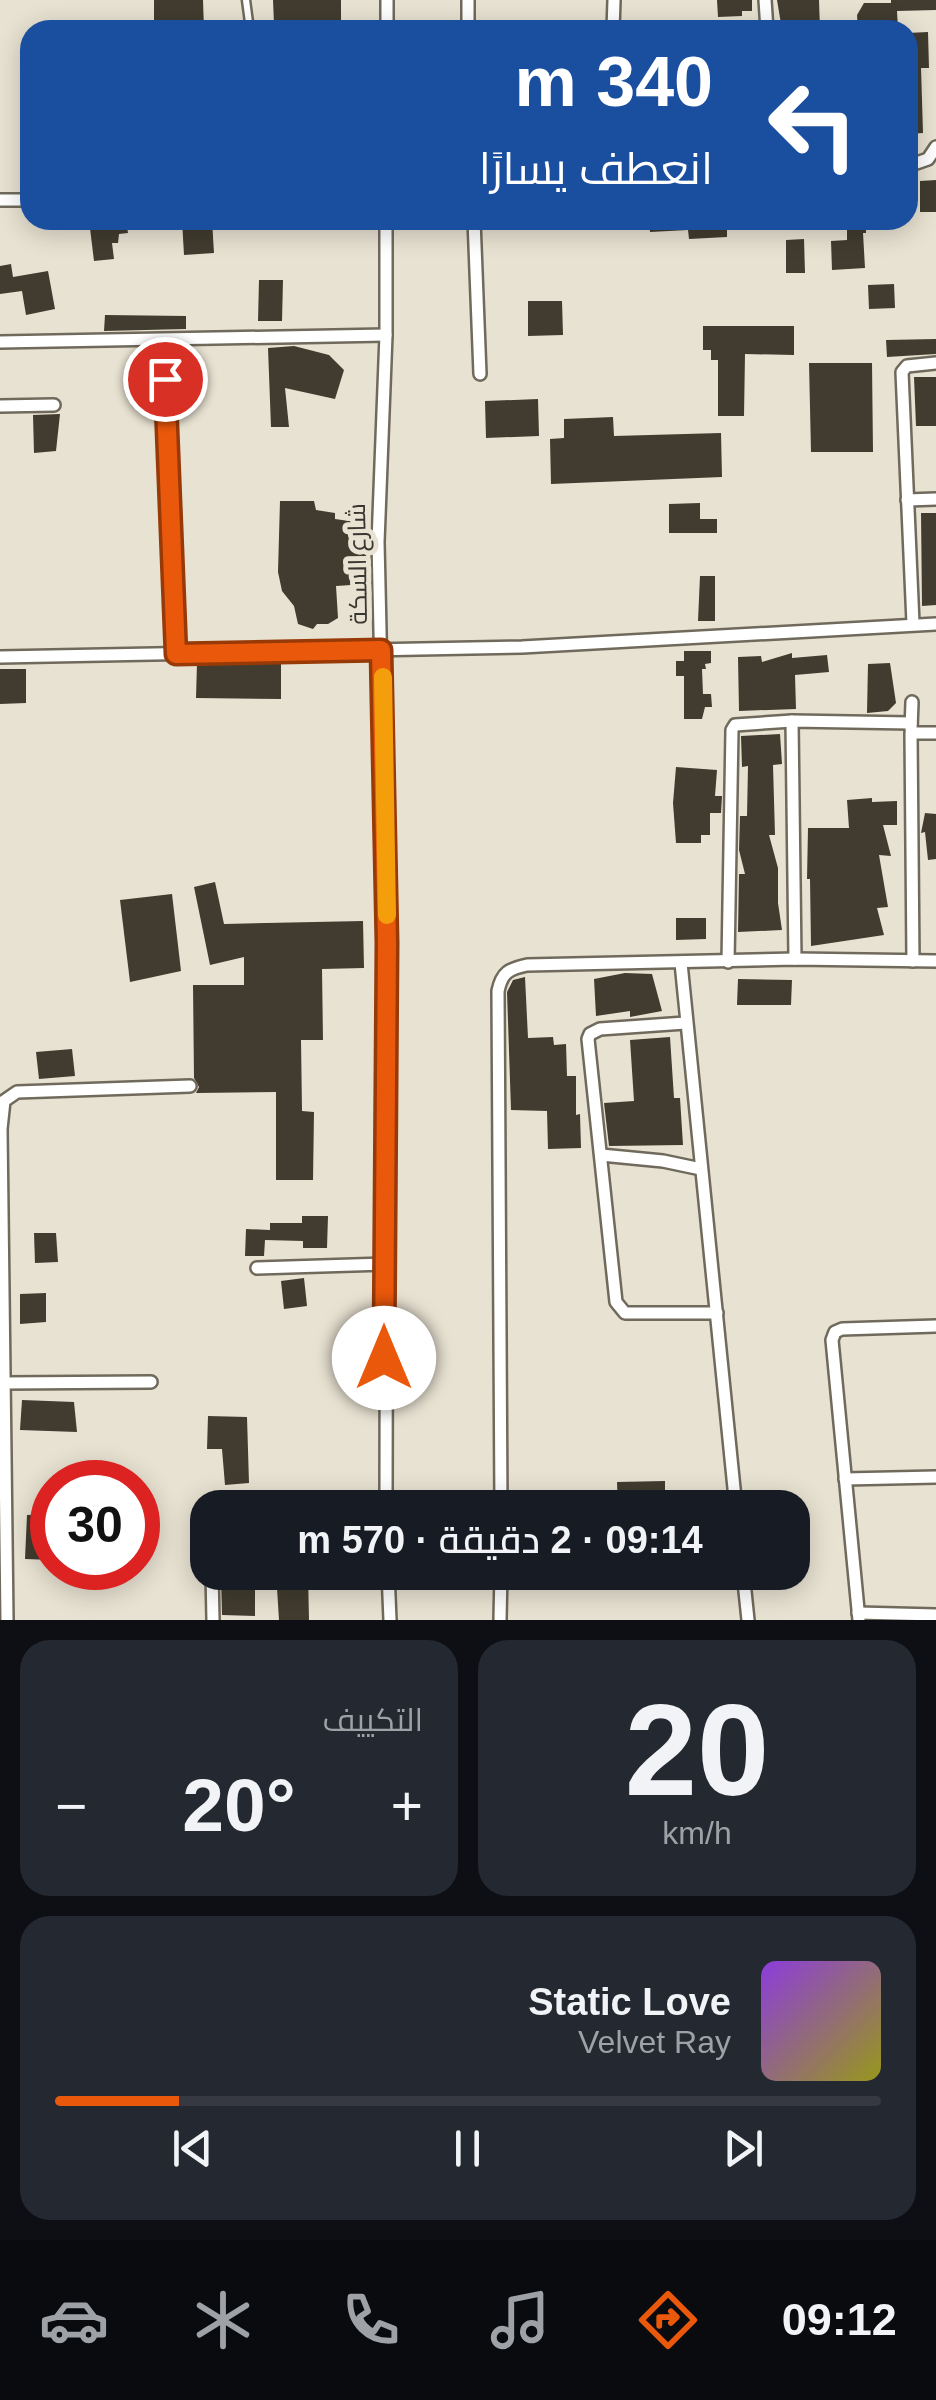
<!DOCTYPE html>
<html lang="ar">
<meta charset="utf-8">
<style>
:root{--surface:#171b24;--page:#242831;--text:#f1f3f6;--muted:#9ea1a6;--line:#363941;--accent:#ea580c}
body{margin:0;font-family:Arial,Cairo,sans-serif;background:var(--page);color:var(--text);direction:rtl;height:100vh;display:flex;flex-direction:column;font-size:38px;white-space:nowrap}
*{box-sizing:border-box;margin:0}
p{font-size:32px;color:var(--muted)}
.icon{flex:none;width:55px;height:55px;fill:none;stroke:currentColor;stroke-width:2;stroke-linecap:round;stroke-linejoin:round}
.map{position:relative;height:1620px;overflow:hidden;direction:ltr}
.side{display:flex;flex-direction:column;gap:20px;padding:20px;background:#0d0f14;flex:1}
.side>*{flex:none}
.guide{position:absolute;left:20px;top:20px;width:898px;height:210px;border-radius:30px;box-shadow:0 5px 25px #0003;direction:rtl;background:#1a4fa0;color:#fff;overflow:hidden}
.speed{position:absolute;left:30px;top:1460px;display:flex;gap:20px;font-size:50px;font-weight:700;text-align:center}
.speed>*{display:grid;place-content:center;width:130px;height:130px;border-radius:50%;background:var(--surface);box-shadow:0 5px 25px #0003;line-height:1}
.speed .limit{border:15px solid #d22;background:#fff;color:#111}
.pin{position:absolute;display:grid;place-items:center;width:85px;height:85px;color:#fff;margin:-42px;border:5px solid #fff;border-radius:50%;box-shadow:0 2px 10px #0007}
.me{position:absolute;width:110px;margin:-55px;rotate:0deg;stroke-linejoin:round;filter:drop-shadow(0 0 8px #0008)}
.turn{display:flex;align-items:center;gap:35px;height:210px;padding:0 40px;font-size:45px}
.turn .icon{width:130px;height:130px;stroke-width:2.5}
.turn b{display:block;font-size:70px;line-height:85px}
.big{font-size:75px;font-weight:600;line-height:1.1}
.side .card{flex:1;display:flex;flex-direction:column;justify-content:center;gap:15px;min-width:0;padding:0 35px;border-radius:30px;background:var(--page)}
.side .dial{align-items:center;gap:0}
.dial b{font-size:130px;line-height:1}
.song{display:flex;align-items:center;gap:30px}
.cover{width:120px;height:120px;border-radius:15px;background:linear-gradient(135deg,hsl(270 70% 55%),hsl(60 70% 35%))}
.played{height:10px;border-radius:5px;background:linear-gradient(90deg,var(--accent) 15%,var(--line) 15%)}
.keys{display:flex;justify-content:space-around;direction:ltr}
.heat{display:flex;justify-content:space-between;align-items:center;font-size:55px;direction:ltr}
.side .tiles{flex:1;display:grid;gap:20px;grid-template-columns:1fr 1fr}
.card:last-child{grid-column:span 2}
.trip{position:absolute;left:190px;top:1490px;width:620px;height:100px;border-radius:30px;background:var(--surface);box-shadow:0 5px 25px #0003;font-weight:600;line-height:100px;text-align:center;direction:rtl}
.tabs{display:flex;height:160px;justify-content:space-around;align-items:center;background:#090b0e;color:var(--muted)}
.tabs .icon{width:70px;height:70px}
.tabs .selected{color:var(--accent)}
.tabs b{font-size:45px;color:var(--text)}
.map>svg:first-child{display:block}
.building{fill:#413c2f}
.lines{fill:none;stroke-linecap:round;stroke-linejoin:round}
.lane-casing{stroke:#706a5c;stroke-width:11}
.street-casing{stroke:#706a5c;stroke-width:16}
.lane{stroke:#fff;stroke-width:6}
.street{stroke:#fff;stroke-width:11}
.route-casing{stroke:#983908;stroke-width:25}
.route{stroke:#ea580c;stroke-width:18}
.slow{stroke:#f59e0b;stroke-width:18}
.labels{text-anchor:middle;stroke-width:10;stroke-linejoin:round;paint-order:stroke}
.street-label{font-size:25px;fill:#383630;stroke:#e8e2d2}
</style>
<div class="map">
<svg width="936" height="1620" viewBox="0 0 936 1620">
<rect width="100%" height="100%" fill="#e8e2d2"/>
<g class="building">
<polygon points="154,0 203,0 204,30 154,30"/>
<polygon points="273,0 341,0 341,21 274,24"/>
<polygon points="717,0 752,0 752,11 742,11 742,16 718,17"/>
<polygon points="777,0 819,0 820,30 782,30"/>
<polygon points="891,0 936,0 936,10 897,11 898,30 858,30 857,15 864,3 891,3"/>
<polygon points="928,32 929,68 921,68 923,133 908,134 908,33"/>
<polygon points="936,180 936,212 920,212 920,181"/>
<polygon points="89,220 126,220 128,233 119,234 118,243 112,243 114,259 94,261"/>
<polygon points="182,220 212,220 214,253 184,255"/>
<polygon points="649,220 727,220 727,237 689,239 688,230 650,232"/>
<polygon points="847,220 866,220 866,233 863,233 865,268 832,270 831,241 847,240"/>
<polygon points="804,239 805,273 786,273 786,240"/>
<polygon points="11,264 13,277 48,271 55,309 26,315 22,291 0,294 0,266"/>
<polygon points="259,280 283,280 282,321 258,321"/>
<polygon points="894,284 895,308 869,309 868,285"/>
<polygon points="528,301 562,301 563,335 528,336"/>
<polygon points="105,315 186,316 186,329 104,331"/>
<polygon points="703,326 794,326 794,355 745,354 744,416 718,416 718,360 711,360 711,350 703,350"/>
<polygon points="936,339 936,354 887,357 886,340"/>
<polygon points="294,346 329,355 344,370 335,399 285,388 289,427 271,427 268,348"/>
<polygon points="809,363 872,363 873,452 811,452"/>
<polygon points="914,377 936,377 936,426 916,426"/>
<polygon points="538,399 539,436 486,438 485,401"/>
<polygon points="60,414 56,451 34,453 33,415"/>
<polygon points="613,417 614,436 721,433 722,477 551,484 550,439 564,438 564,419"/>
<polygon points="280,501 314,501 316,510 335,513 335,519 363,523 368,576 355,576 351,585 336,586 338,618 328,624 317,624 313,629 298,624 294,606 282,591 278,572"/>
<polygon points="700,503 700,519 717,519 717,533 669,533 669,504"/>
<polygon points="921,513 936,513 936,605 922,606"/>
<polygon points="700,576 715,576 715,621 698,621"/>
<polygon points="684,651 711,651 711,663 705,664 706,669 702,669 703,694 711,694 712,707 705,707 702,719 684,719 684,676 676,676 676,661 684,661"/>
<polygon points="792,653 792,658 827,655 829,672 795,675 796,709 739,711 738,657 761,656 762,662"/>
<polygon points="197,663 281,664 281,699 196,698"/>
<polygon points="890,663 896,703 888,711 867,713 868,664"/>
<polygon points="0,669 26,669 26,703 0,704"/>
<polygon points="780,734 782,764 773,765 775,835 769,835 778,868 778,903 782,930 738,932 739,874 745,874 739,850 740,816 747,816 748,766 742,767 741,736"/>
<polygon points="676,767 717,770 715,796 722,796 721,813 710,813 710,835 701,835 701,843 676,843 673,803"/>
<polygon points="872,798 872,802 897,801 897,825 883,825 891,856 879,855 888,907 877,908 884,935 811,946 810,879 807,879 808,828 849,828 847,800"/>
<polygon points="925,813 936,814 936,859 928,860 925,832 921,833"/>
<polygon points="215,882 224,924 363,921 364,968 322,969 323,1040 301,1040 302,1111 314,1112 313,1180 276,1180 276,1092 196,1093 199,1087 194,1078 193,985 244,985 244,957 210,965 194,887"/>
<polygon points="172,894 181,971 130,982 120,900"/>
<polygon points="676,918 706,918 706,939 676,940"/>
<polygon points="625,973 652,974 662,1011 630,1017 630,1011 596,1016 594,979"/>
<polygon points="525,977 528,1038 553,1037 554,1045 566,1044 567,1076 576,1076 576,1115 580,1114 581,1148 548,1149 547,1111 511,1110 507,992 513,980"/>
<polygon points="738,979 792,980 791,1005 737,1005"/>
<polygon points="670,1037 674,1098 680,1098 683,1145 609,1146 604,1103 634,1101 630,1040"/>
<polygon points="72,1049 75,1076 39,1079 36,1052"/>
<polygon points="302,1216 328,1216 327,1248 303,1248 303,1241 265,1240 264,1256 245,1256 246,1229 270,1230 270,1223 302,1223"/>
<polygon points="34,1233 56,1233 58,1262 35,1263"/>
<polygon points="304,1278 307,1306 284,1309 281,1281"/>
<polygon points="46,1293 46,1322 20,1324 20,1294"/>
<polygon points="22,1400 74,1402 77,1432 20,1430"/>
<polygon points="208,1416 247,1417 249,1483 225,1485 222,1449 207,1449"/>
<polygon points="665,1481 665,1508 618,1508 617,1482"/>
<polygon points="52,1514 52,1560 25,1559 27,1515"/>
<polygon points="276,1572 308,1574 309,1620 279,1620"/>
<polygon points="255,1576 255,1616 222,1615 221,1577"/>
</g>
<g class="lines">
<g class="lane-casing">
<polyline id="lane" points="246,0 250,30"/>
</g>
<g class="street-casing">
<g id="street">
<polyline points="468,0 468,30"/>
<polyline points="765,0 767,30"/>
<polyline points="387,30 387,0"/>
<polyline points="613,30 614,0"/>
<polyline points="908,166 928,159 936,147"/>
<polyline points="0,200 30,200"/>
<polyline points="386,220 386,335 378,542 387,943 386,1508"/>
<polyline points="474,220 480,374"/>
<polyline points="163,340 176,653"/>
<polyline points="0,342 386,335"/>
<polyline points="0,406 54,405"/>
<polyline points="907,500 936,499"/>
<polyline points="913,623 902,372 907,366 936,363"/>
<polyline points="0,657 522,647 936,624"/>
<polyline points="792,721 795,959"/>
<polyline points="911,729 912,702"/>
<polyline points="913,961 911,733 936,733"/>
<polyline points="728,962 732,730 735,725 792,721 911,723"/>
<polyline points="681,963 736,1508"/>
<polyline points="685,1023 600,1029 590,1034 588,1039 616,1302 625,1313 717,1313"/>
<polyline points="601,1155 663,1161 701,1169"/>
<polyline points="257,1268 385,1264"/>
<polyline points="3,1383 151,1382"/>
<polyline points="845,1479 936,1477"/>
<polyline points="213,1508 213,1503"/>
<path d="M501,1508l-3,-517c4,-19 11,-22 29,-26l268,-6 141,2"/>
<polyline points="212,1572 213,1620"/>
<polyline points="388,1572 390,1620"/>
<polyline points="743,1572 748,1620"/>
<polyline points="858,1613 936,1615"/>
<polyline points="7,1620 1,1129 4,1101 17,1092 190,1086"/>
<polyline points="500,1620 501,1572"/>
<polyline points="859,1620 832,1340 835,1332 842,1329 936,1326"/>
</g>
</g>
<use href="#lane" class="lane"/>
<use href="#street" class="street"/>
</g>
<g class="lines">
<g class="route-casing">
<polyline id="route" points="165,379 176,654 381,650 387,943 384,1358"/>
</g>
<use href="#route" class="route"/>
<polyline class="slow" points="383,677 387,915"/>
</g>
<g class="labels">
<g class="street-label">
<text transform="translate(357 564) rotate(-91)" y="9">شارع السكة</text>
</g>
</g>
</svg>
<div class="speed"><div class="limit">30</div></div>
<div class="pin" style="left:165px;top:379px;background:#d93025"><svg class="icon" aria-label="arrive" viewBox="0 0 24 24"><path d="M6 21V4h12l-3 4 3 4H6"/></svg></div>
<svg class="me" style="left:384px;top:1358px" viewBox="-20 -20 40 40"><circle r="19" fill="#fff"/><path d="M0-13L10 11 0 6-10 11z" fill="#ea580c"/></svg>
<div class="trip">09:14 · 2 دقيقة · 570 m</div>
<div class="guide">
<div class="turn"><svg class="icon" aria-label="left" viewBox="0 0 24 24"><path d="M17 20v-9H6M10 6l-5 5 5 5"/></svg><div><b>340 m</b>انعطف يسارًا</div></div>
</div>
</div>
<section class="side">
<div class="tiles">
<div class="card dial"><b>20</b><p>km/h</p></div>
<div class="card"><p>التكييف</p>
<div class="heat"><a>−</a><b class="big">20°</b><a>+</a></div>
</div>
<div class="card">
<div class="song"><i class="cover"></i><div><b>Static Love</b><p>Velvet Ray</p></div></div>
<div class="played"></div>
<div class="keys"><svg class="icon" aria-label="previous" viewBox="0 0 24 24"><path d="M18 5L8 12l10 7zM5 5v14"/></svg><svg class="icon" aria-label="pause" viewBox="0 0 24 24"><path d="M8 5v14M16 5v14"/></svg><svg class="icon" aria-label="next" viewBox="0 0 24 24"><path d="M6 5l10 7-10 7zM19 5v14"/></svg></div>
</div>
</div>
</section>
<nav class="tabs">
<b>09:12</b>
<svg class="icon selected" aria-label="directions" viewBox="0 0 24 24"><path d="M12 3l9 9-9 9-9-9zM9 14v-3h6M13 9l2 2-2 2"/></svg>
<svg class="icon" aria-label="music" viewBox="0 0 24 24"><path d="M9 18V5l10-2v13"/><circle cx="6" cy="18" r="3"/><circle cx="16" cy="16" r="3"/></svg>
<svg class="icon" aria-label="phone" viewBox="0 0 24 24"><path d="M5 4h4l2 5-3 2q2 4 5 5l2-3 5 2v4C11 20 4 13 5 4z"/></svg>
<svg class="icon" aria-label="climate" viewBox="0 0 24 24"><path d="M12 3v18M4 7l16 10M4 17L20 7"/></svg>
<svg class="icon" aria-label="car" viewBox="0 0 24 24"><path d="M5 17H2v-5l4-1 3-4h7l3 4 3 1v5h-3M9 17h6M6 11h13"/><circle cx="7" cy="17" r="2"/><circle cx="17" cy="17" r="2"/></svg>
</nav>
